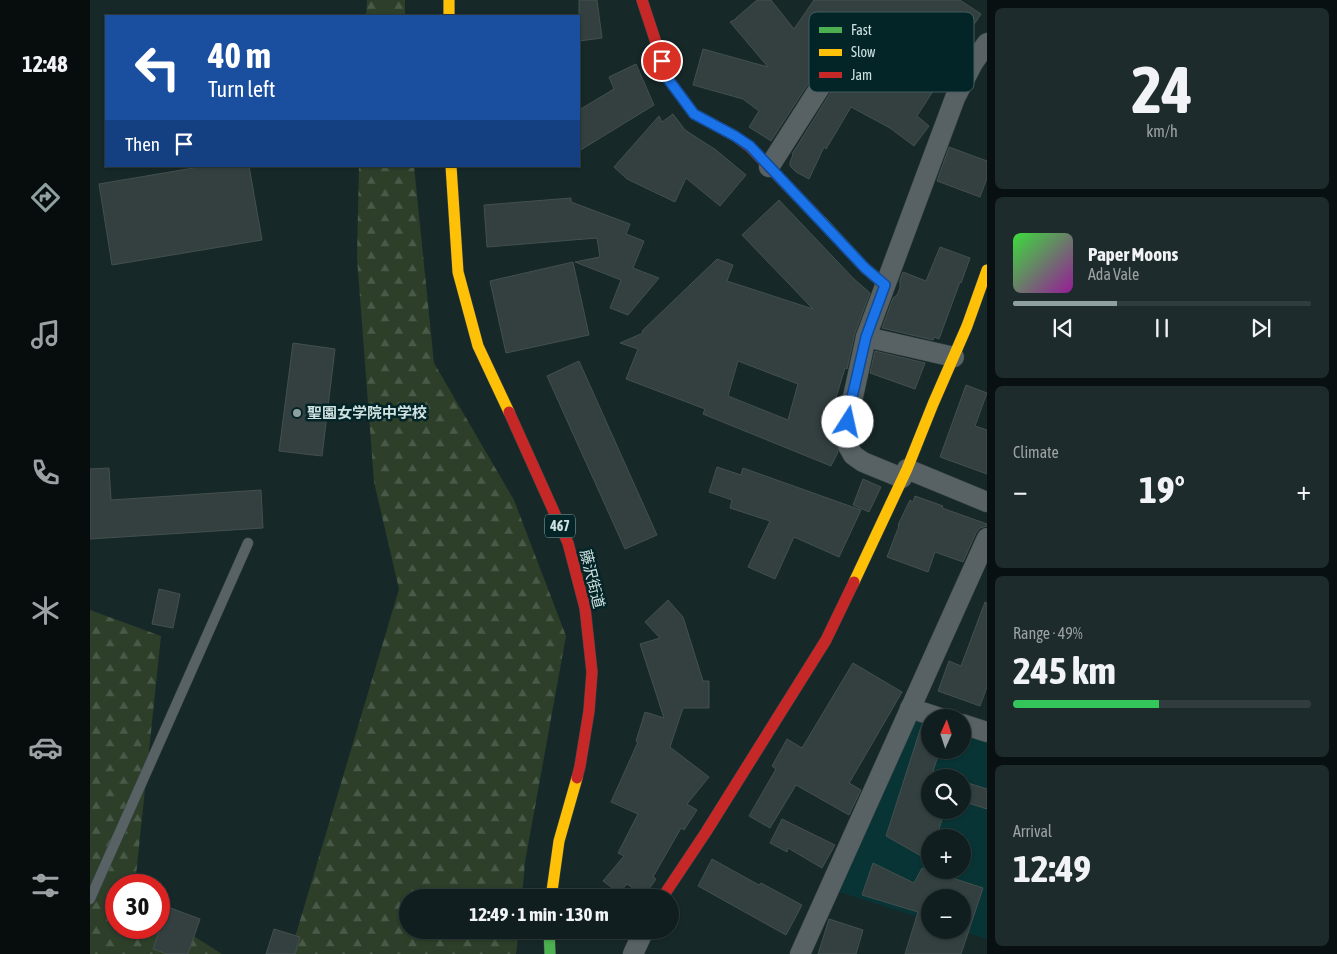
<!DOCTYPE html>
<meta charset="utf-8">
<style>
:root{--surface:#111e1f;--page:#1e2b2c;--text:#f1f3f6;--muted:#9ca2a4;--line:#303c3d;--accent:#8fa0a1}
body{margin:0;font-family:"Asap Condensed","Noto Sans JP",sans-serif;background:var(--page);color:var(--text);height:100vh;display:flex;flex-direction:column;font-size:19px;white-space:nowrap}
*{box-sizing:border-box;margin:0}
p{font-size:16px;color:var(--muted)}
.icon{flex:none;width:28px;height:28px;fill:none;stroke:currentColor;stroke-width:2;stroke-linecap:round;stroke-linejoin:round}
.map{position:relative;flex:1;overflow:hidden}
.sheet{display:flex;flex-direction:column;gap:8px;padding:8px;background:#091011;width:350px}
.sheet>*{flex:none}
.top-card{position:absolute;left:15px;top:15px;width:475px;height:152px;border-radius:0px;box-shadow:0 1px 4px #0004,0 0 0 1px var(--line);background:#1a4fa0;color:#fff;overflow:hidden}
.needle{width:32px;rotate:3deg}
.tools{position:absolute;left:831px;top:709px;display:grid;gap:10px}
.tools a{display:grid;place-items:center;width:50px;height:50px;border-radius:50%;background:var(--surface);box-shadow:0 1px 4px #0004,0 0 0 1px var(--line);font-size:25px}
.speed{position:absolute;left:15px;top:874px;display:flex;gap:10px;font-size:25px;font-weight:700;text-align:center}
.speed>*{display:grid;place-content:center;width:65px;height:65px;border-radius:50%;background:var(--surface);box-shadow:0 1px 4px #0004,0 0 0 1px var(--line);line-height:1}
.speed .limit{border:8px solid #d22;background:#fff;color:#111}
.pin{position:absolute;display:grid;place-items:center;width:42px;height:42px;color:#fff;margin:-21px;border:2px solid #fff;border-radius:50%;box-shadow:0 1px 5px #0007}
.me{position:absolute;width:55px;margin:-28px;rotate:10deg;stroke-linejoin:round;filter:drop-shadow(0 0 4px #0008)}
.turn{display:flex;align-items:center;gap:18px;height:105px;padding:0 20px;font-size:22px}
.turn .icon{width:65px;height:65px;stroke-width:2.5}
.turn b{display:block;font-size:35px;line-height:42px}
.then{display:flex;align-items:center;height:48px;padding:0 20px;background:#0003;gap:10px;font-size:19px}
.big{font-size:38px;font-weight:700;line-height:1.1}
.sheet .card{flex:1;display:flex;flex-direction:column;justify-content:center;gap:8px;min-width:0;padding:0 18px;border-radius:8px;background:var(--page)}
.sheet .dial{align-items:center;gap:0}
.dial b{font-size:65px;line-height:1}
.song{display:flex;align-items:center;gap:15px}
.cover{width:60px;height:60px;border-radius:8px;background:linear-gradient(135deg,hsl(120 70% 55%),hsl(300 70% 35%))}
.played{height:5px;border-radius:2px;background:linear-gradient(90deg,var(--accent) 35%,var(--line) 35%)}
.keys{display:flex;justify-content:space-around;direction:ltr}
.heat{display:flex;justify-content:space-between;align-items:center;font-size:28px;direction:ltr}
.charge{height:8px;border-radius:4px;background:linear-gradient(90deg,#34c759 49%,var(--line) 0)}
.trip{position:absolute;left:309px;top:889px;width:280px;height:50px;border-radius:25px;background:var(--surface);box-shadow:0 1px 4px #0004,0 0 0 1px var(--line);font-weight:700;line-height:50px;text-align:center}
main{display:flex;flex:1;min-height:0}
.tabs{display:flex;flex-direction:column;width:90px;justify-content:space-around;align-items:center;background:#070c0c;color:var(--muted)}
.tabs .icon{width:35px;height:35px}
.tabs .selected{color:var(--accent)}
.tabs b{font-size:22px;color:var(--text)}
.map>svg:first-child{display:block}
.built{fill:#093436;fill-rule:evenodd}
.forest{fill:url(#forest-firs)}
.building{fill:#344040;stroke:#43504e;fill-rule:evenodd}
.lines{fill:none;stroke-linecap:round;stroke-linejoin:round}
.lane-casing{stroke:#364445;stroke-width:11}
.street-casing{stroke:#364445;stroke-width:21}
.fast-casing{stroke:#364445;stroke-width:12}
.slow-casing{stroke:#364445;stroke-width:12}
.jam-casing{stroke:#364445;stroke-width:12}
.lane{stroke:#586264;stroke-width:10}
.street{stroke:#586264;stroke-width:20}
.fast{stroke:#4caf50;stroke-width:11}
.slow{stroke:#ffc107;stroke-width:11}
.jam{stroke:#c62828;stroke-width:11}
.route-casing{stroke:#114b97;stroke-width:12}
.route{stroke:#1a73e8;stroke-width:9}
.poi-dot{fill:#8fa0a1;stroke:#042527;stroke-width:2}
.labels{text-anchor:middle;stroke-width:5;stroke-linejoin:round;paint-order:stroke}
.shield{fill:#042527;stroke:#92a9a9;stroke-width:1}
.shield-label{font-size:14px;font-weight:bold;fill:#cfe1e1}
.poi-label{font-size:15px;font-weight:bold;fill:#cfe1e1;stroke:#042527;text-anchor:start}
.street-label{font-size:15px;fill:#cfe1e1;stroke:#042527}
.key{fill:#042527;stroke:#415d5f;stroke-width:1}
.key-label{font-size:14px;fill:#cfe1e1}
</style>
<main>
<nav class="tabs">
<b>12:48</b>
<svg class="icon selected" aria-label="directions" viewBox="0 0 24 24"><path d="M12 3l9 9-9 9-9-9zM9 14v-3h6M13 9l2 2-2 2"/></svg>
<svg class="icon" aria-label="music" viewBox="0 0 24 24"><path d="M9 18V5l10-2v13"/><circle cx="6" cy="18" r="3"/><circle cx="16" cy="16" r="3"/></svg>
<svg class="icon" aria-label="phone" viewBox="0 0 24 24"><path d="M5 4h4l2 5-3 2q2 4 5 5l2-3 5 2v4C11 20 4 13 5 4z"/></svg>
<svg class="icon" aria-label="climate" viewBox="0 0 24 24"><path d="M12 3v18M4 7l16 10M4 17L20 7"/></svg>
<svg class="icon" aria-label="car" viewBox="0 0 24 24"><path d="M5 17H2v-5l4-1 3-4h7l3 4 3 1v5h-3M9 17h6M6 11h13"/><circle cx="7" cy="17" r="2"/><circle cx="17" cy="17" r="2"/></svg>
<svg class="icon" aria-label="filters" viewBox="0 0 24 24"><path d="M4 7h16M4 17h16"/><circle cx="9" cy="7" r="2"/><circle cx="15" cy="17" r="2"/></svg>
</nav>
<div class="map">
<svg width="897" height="954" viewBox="0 0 897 954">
<defs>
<pattern id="forest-firs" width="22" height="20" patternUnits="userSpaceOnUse" patternTransform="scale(1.25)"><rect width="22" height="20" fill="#2d3e29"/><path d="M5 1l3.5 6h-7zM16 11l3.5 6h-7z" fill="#4a5a48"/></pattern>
</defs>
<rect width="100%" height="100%" fill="#172829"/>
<path class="built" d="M822,717l18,6v27h32l1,-17 24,8v198l-29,-9h4v-32h-32v23l-94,-30zM840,778h32v32h-32zM840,838h32v32h-32z"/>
<g class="forest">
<polygon points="277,0 315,0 315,16 276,16"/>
<polygon points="269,166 324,166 344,363 424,500 476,636 435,862 432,897 318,898 318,930 429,930 426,954 200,954 309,589 284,482 267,258"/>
<polygon points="0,610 71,636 45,885 26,885 26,928 69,928 69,914 132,954 0,954"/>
</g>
<g class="building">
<polygon points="489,0 507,0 512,38 489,41"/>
<polygon points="667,0 681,0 704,29 724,0 870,0 891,14 866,51 868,52 827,116 839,126 824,146 800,128 761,107 736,149 734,147 719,179 706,172 700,166 700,162 703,155 702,154 751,76 753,70 752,65 748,60 741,58 735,60 731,64 681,141 659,127 669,111 653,99 603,85 613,49 678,67 640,22 646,19 646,18"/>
<polygon points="546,64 564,105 489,151 489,110 524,89 519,77"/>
<polygon points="583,114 595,130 626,150 656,175 630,206 596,178 585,202 537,179 524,167 569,116 572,122"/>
<polygon points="859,147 897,161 897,178 890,197 847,181"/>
<polygon points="115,166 159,166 172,240 22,265 9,184"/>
<polygon points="481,198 481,202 540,224 536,234 554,241 543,268 569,278 538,315 520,308 531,280 485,262 510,257 507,238 397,247 394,205"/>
<path d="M689,200l75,79 16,14 -15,40 -8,36 -2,-1 -14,46 5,2 -6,22 6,3 2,11 -7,14 -128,-52 2,-5 -79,-30 12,-30 -18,-6 23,-10 -1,-2 75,-72 16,6 -6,16 86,28 -71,-74zM648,361l60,23 -10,36 -60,-24z"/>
<polygon points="850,247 880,258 871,283 870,282 849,339 844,337 843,340 792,328 803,298 807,295 810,288 810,280 813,272 836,281"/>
<polygon points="483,262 499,335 416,353 400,281"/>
<polygon points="203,343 245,349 232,456 189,451"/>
<polygon points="785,351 835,363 825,389 780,373"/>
<polygon points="489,361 567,535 535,549 457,376"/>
<polygon points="876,385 897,393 885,426 897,430 897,474 850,457"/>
<polygon points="627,467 651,475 653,468 771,510 749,557 704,537 685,579 658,567 680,521 640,508 642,500 619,492"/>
<polygon points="19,468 21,500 171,490 173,528 0,539 0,469"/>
<polygon points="773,479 791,487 779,512 763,505"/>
<polygon points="825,496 853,506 852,508 897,524 897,526 890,528 886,533 873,562 845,552 838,572 797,557 809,526 808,525 820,500 823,502"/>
<polygon points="69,589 90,594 83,628 62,624"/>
<polygon points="578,600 593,617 613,681 619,681 619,708 593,708 580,747 619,777 597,804 607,810 594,830 591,828 563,877 566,879 559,889 556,897 537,884 529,893 513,881 534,856 528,853 548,814 521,802 548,742 546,741 555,712 574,718 550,644 570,638 555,622"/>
<polygon points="895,602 897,603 897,687 890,706 848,691 859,661 871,666"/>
<polygon points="763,663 812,692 761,780 759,783 771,790 759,815 706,785 680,828 659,816 686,769 682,766 697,739 712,748"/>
<polygon points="832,724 840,727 840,750 850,750 843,771 863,778 840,778 840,810 855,810 846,838 840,838 840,861 796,836"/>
<polygon points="872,781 897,789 897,809 872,801"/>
<polygon points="692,819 745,845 732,868 698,848 697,852 680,843"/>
<polygon points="622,859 669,885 671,883 712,905 696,935 608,886"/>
<path d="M783,863l41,20 8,-15 61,20 -22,66h-56l13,-42 -56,-17zM840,898h32v32h-32z"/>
<polygon points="78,907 110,919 98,954 77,954 63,949"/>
<polygon points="739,919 773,930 766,954 728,954"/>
<polygon points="184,929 210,937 205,954 176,954"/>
</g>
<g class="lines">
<g class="lane-casing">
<polyline id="lane" points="0,899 158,543"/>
</g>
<g class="street-casing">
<g id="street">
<polyline points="679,167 741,70"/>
<polyline points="776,337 864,357"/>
<polyline points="817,469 897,502"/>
<polyline points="812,478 773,462 763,455 758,446 758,423 761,406 776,337 840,165 865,98 883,63 897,43"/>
<polyline points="820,708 850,718"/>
<polyline points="872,724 897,732"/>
<polyline points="543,954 554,930"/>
<polyline points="710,954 897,538"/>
</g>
</g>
<g class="fast-casing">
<polyline id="fast" points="459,930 460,954"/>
</g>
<g class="slow-casing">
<g id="slow">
<polyline points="359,0 359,16"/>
<polyline points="361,166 368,272 388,346 419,412"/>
<polyline points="732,222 775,268 795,285"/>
<polyline points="764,582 817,469 843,404 877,326 897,270"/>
<polyline points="461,898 469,841 487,778"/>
</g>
</g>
<g class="jam-casing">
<g id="jam">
<polyline points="552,0 578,79 604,114 645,136 660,147 732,222"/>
<polyline points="419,412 478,543 495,608 502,672 499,711 490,766 487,778"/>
<polyline points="572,898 616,832 736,640 764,582"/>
</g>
</g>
<use href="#lane" class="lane"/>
<use href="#street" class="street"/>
<use href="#fast" class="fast"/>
<use href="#slow" class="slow"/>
<use href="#jam" class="jam"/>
</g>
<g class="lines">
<g class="route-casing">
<polyline id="route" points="572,61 578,79 604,114 645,136 660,146 775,268 795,285 776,337 760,406 758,422"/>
</g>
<use href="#route" class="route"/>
</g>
<circle class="poi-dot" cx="207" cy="413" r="5"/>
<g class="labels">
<rect class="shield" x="455" y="514.5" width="30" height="23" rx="4"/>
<g class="shield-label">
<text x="470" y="531">467</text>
</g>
<g class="poi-label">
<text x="217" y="418">聖園女学院中学校</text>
</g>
<g class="street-label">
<text transform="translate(502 579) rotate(76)" y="5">藤沢街道</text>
</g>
</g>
<rect x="719" y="12" width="165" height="80" rx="8" class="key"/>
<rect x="729" y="27" width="23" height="6" fill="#4caf50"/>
<rect x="729" y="49" width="23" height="7" fill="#ffc107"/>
<rect x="729" y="72" width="23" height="6" fill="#c62828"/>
<g class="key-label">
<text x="761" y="35">Fast</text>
<text x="761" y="57">Slow</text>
<text x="761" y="80">Jam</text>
</g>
</svg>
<div class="tools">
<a><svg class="needle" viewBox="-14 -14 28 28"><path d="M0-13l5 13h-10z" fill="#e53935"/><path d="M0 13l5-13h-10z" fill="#9ca2a4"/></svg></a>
<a><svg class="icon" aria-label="search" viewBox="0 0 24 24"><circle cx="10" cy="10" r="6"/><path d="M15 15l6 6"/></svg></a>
<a>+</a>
<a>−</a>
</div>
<div class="speed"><div class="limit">30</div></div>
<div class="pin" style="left:572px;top:61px;background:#d93025"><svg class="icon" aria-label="arrive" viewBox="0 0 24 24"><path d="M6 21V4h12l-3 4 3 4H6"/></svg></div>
<svg class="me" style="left:758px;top:422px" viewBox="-20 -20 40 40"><circle r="19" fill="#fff"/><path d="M0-13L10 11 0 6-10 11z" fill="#1a73e8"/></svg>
<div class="trip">12:49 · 1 min · 130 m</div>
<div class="top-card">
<div class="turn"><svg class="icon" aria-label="left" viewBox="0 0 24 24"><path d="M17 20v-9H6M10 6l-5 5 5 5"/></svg><div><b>40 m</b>Turn left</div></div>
<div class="then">Then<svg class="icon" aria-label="arrive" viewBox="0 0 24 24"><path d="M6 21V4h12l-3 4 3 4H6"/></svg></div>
</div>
</div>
<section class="sheet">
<div class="card dial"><b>24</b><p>km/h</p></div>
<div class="card">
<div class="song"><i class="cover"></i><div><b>Paper Moons</b><p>Ada Vale</p></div></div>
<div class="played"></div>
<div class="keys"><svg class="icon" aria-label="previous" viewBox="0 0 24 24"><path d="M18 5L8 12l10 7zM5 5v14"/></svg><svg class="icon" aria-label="pause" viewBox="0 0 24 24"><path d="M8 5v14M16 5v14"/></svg><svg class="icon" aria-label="next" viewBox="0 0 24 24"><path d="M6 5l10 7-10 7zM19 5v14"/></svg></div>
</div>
<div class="card"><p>Climate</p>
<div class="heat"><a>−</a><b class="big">19°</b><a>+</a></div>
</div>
<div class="card"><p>Range · 49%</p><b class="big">245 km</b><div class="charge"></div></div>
<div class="card"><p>Arrival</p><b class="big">12:49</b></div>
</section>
</main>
